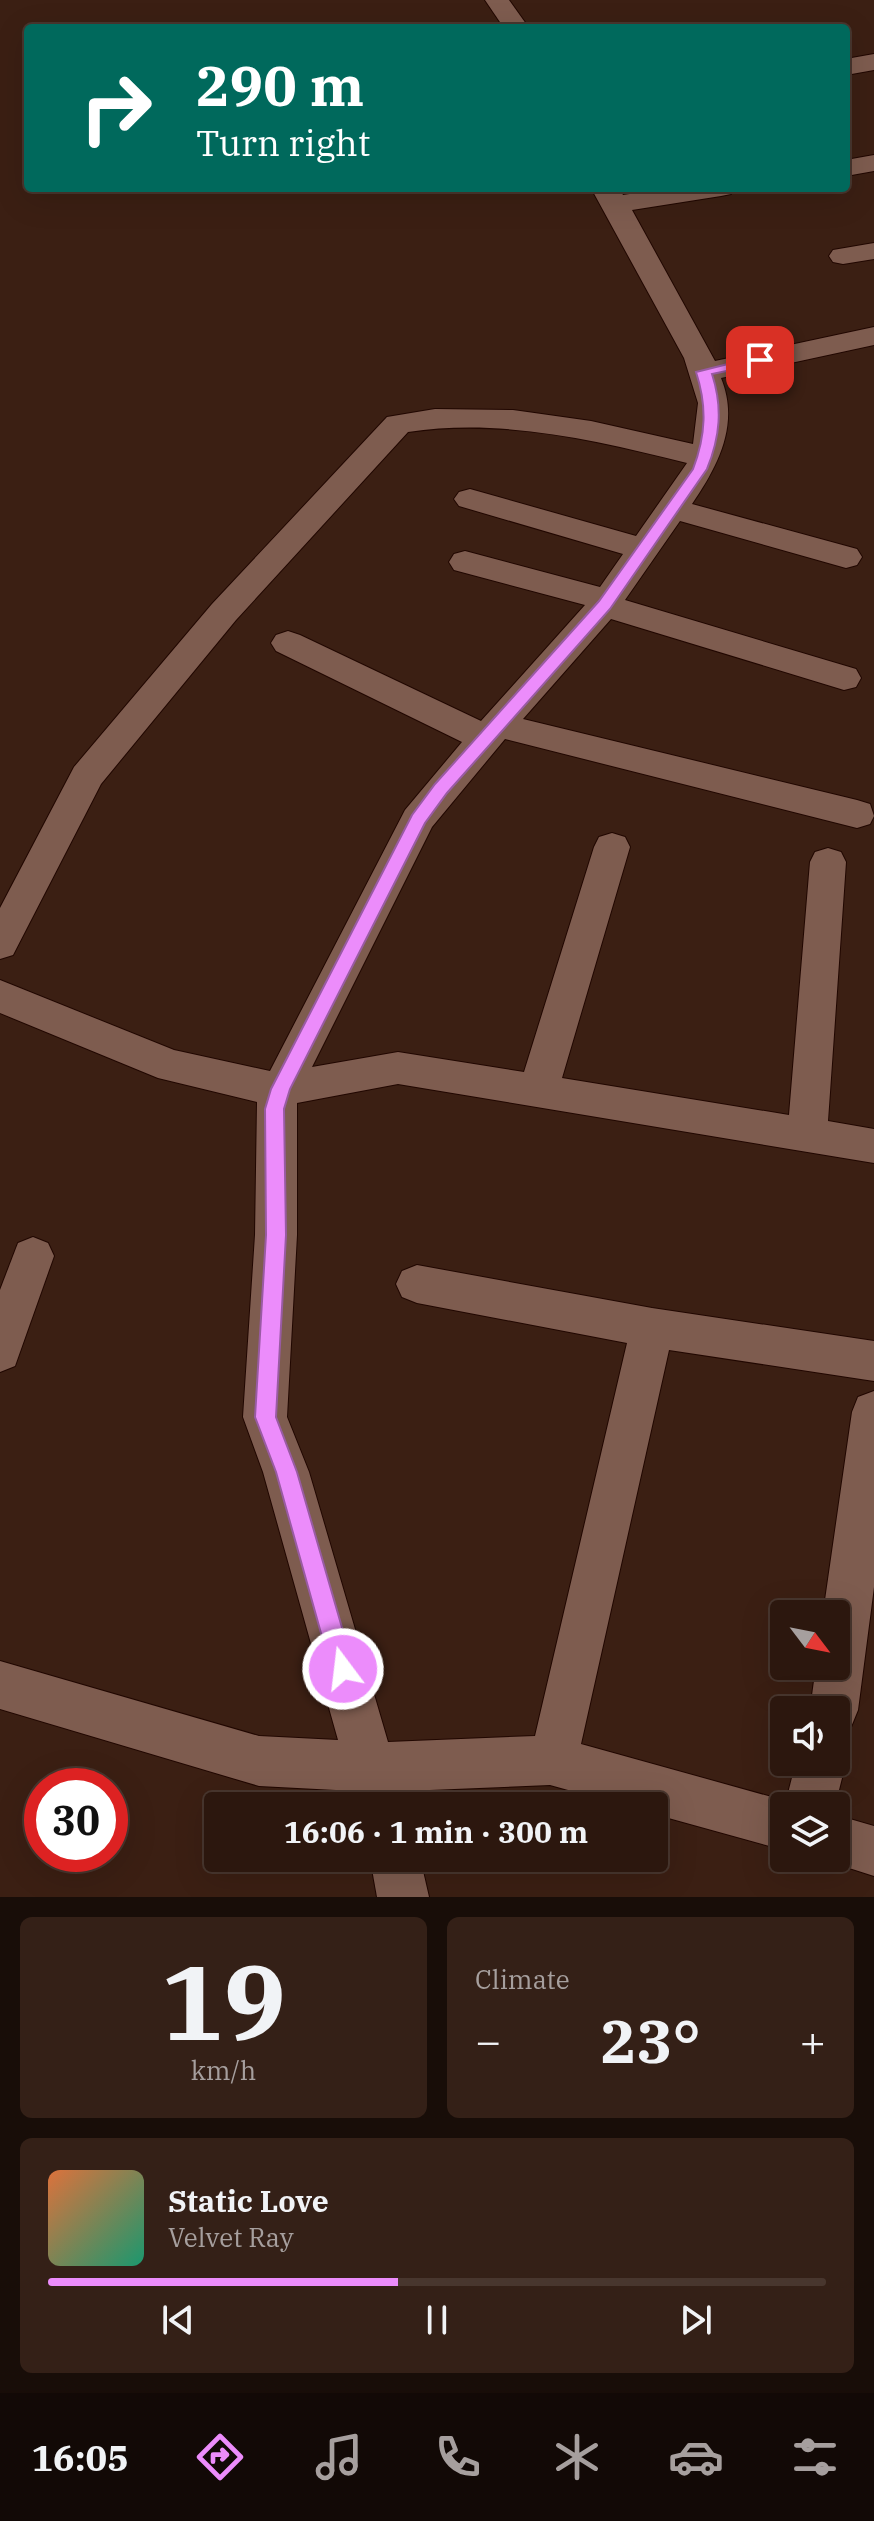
<!DOCTYPE html>
<meta charset="utf-8">
<style>
:root{--surface:#2c170e;--page:#342017;--text:#f1f3f6;--muted:#a69f9e;--line:#48362e;--accent:#ec8cfb}
body{margin:0;font-family:"IBM Plex Serif",serif;background:var(--page);color:var(--text);height:100vh;display:flex;flex-direction:column;font-size:30px;white-space:nowrap}
*{box-sizing:border-box;margin:0}
p{font-size:26px;color:var(--muted)}
.icon{flex:none;width:44px;height:44px;fill:none;stroke:currentColor;stroke-width:2;stroke-linecap:round;stroke-linejoin:round}
.map{position:relative;height:1897px;overflow:hidden}
.details{display:flex;flex-direction:column;gap:20px;padding:20px;background:#180d08;flex:1}
.details>*{flex:none}
.top-card{position:absolute;left:24px;top:24px;width:826px;height:168px;border-radius:8px;box-shadow:0 8px 32px #0002,0 0 0 2px var(--line);background:#00695c;color:#fff;overflow:hidden}
.needle{width:52px;rotate:122deg}
.controls{position:absolute;left:770px;top:1600px;display:grid;gap:16px}
.controls a{display:grid;place-items:center;width:80px;height:80px;border-radius:8px;background:var(--surface);box-shadow:0 8px 32px #0002,0 0 0 2px var(--line);font-size:40px}
.speed{position:absolute;left:24px;top:1768px;display:flex;gap:16px;font-size:40px;font-weight:700;text-align:center}
.speed>*{display:grid;place-content:center;width:104px;height:104px;border-radius:50%;background:var(--surface);box-shadow:0 8px 32px #0002,0 0 0 2px var(--line);line-height:1}
.speed .limit{border:12px solid #d22;background:#fff;color:#111}
.pin{position:absolute;display:grid;place-items:center;width:68px;height:68px;color:#fff;margin:-34px;border-radius:16px;box-shadow:0 4px 12px #0006}
.me{position:absolute;width:88px;margin:-44px;rotate:345deg;stroke-linejoin:round;filter:drop-shadow(0 0 6px #0008)}
.turn{display:flex;align-items:center;gap:28px;height:168px;padding:0 40px;font-size:36px}
.turn .icon{width:104px;height:104px;stroke-width:2.5}
.turn b{display:block;font-size:56px;line-height:68px}
.big{font-size:60px;font-weight:700;line-height:1.1}
.details .widget{flex:1;display:flex;flex-direction:column;justify-content:center;gap:12px;min-width:0;padding:0 28px;border-radius:12px;background:var(--page)}
.details .dial{align-items:center;gap:0}
.dial b{font-size:104px;line-height:1}
.song{display:flex;align-items:center;gap:24px}
.cover{width:96px;height:96px;border-radius:12px;background:linear-gradient(135deg,hsl(20 70% 55%),hsl(160 70% 35%))}
.played{height:8px;border-radius:4px;background:linear-gradient(90deg,var(--accent) 45%,var(--line) 45%)}
.keys{display:flex;justify-content:space-around;direction:ltr}
.heat{display:flex;justify-content:space-between;align-items:center;font-size:44px;direction:ltr}
.details .tiles{flex:1;display:grid;gap:20px;grid-template-columns:1fr 1fr}
.widget:last-child{grid-column:span 2}
.trip{position:absolute;left:204px;top:1792px;width:464px;height:80px;border-radius:8px;background:var(--surface);box-shadow:0 8px 32px #0002,0 0 0 2px var(--line);font-weight:700;line-height:80px;text-align:center}
.tab-bar{display:flex;height:128px;justify-content:space-around;align-items:center;background:#120906;color:var(--muted)}
.tab-bar .icon{width:56px;height:56px}
.tab-bar .on{color:var(--accent)}
.tab-bar b{font-size:36px;color:var(--text)}
.map>svg:first-child{display:block}
.lines{fill:none;stroke-linecap:round;stroke-linejoin:round}
.minor-casing{stroke:#210701;stroke-width:2}
.minor{fill:#7e5c4f;fill-rule:evenodd}
.route{fill:#ec8cfb;stroke:#995ba3;stroke-width:2}
</style>
<div class="map">
<svg width="874" height="1897" viewBox="0 0 874 1897">
<rect width="100%" height="100%" fill="#3b1f13"/>
<g class="lines">
<g class="minor-casing">
<g id="minor">
<polygon points="485,0 509,0 529,28 504,28"/>
<polygon points="874,54 874,70 846,75 846,59"/>
<polygon points="874,155 874,171 846,176 846,160"/>
<path d="M591,188h28l4,7 46,-7h66l-4,6 -10,2 -89,14 83,151 159,-34v18l-153,33c19,46 -3,88 -29,126l165,45 5,8 -5,8 -11,3 -166,-47 -55,79 231,69 5,9 -5,9 -12,3 -233,-71 -88,100 334,81 13,4 4,12 -4,8 -13,4 -352,-89 -73,88 -120,240 86,-15 126,20 70,-225 5,-10 13,-4 13,4 5,10 -68,231 227,37 21,-253 5,-10 13,-4 13,4 5,10 -18,259 46,8v34l-476,-79 -101,19v132l-10,182 22,55 79,270 147,-6 92,-393 -210,-40 -15,-6 -6,-13 6,-13 15,-6 235,43 222,33v40l-205,-31 -88,394 205,57 10,-39h40l3,-18 7,18 -11,44h-51v44l-130,-36v-8h-28l-76,-21 -145,6 5,15h-50l-5,-15 -96,-5 -259,-77v-48l259,75 79,4 -75,-268 -20,-55 12,-182 2,-133 -99,-24 -158,-65v-33l174,70 96,21 135,-261 57,-68 -186,-91 -5,-8 5,-8 12,-4 12,4 181,86 104,-116 -131,-35 -5,-8 5,-8 11,-3 135,36 23,-33 -164,-48 -5,-7 5,-7 11,-3 166,47 51,-73c-92,-23 -185,-45 -279,-31l-172,188 -135,164 -88,171 -13,4v-51l74,-141 138,-163 175,-187 48,-8 78,1 78,11 102,23 5,-41 -14,-45z"/>
<polygon points="874,243 874,259 843,264 833,262 829,256 833,250"/>
<polygon points="33,1237 48,1243 54,1256 15,1366 0,1372 0,1290 18,1243"/>
<polygon points="874,1391 874,1587 858,1710 851,1727 836,1734 836,1710 810,1710 816,1666 836,1666 836,1614 823,1614 852,1412 858,1397"/>
<polygon points="836,1815 874,1826 874,1876 818,1858 836,1858"/>
<polygon points="370,1858 420,1858 429,1897 377,1897"/>
</g>
</g>
<use href="#minor" class="minor"/>
</g>
<path class="route" d="M760,356l5,1v6l-53,11c11,34 8,63 -5,95l-97,140 -163,184 -22,30 -135,266 -6,20 2,126 -10,182 21,55 57,197 -3,8 -8,3 -9,-3 -3,-8 -55,-197 -21,-55 11,-182 -1,-126 6,-20 141,-274 23,-31 164,-183 94,-132c13,-34 14,-63 3,-97z"/>
</svg>
<div class="controls">
<a><svg class="needle" viewBox="-14 -14 28 28"><path d="M0-13l5 13h-10z" fill="#e53935"/><path d="M0 13l5-13h-10z" fill="#a69f9e"/></svg></a>
<a><svg class="icon" aria-label="sound" viewBox="0 0 24 24"><path d="M4 9h4l5-4v14l-5-4H4zM17 9q2 3 0 6"/></svg></a>
<a><svg class="icon" aria-label="layers" viewBox="0 0 24 24"><path d="M12 4l9 5-9 5-9-5zM3 14l9 5 9-5"/></svg></a>
</div>
<div class="speed"><div class="limit">30</div></div>
<div class="pin" style="left:760px;top:360px;background:#d93025"><svg class="icon" aria-label="arrive" viewBox="0 0 24 24"><path d="M6 21V4h12l-3 4 3 4H6"/></svg></div>
<svg class="me" style="left:343px;top:1669px" viewBox="-20 -20 40 40"><circle r="17" fill="#ec8cfb" stroke="#fff" stroke-width="3"/><path d="M0-11L8 9 0 5-8 9z" fill="#fff"/></svg>
<div class="trip">16:06 · 1 min · 300 m</div>
<div class="top-card">
<div class="turn"><svg class="icon" aria-label="right" viewBox="0 0 24 24"><path d="M7 20v-9h11M14 6l5 5-5 5"/></svg><div><b>290 m</b>Turn right</div></div>
</div>
</div>
<section class="details">
<div class="tiles">
<div class="widget dial"><b>19</b><p>km/h</p></div>
<div class="widget"><p>Climate</p>
<div class="heat"><a>−</a><b class="big">23°</b><a>+</a></div>
</div>
<div class="widget">
<div class="song"><i class="cover"></i><div><b>Static Love</b><p>Velvet Ray</p></div></div>
<div class="played"></div>
<div class="keys"><svg class="icon" aria-label="previous" viewBox="0 0 24 24"><path d="M18 5L8 12l10 7zM5 5v14"/></svg><svg class="icon" aria-label="pause" viewBox="0 0 24 24"><path d="M8 5v14M16 5v14"/></svg><svg class="icon" aria-label="next" viewBox="0 0 24 24"><path d="M6 5l10 7-10 7zM19 5v14"/></svg></div>
</div>
</div>
</section>
<nav class="tab-bar">
<b>16:05</b>
<svg class="icon on" aria-label="directions" viewBox="0 0 24 24"><path d="M12 3l9 9-9 9-9-9zM9 14v-3h6M13 9l2 2-2 2"/></svg>
<svg class="icon" aria-label="music" viewBox="0 0 24 24"><path d="M9 18V5l10-2v13"/><circle cx="6" cy="18" r="3"/><circle cx="16" cy="16" r="3"/></svg>
<svg class="icon" aria-label="phone" viewBox="0 0 24 24"><path d="M5 4h4l2 5-3 2q2 4 5 5l2-3 5 2v4C11 20 4 13 5 4z"/></svg>
<svg class="icon" aria-label="climate" viewBox="0 0 24 24"><path d="M12 3v18M4 7l16 10M4 17L20 7"/></svg>
<svg class="icon" aria-label="car" viewBox="0 0 24 24"><path d="M5 17H2v-5l4-1 3-4h7l3 4 3 1v5h-3M9 17h6M6 11h13"/><circle cx="7" cy="17" r="2"/><circle cx="17" cy="17" r="2"/></svg>
<svg class="icon" aria-label="filters" viewBox="0 0 24 24"><path d="M4 7h16M4 17h16"/><circle cx="9" cy="7" r="2"/><circle cx="15" cy="17" r="2"/></svg>
</nav>
